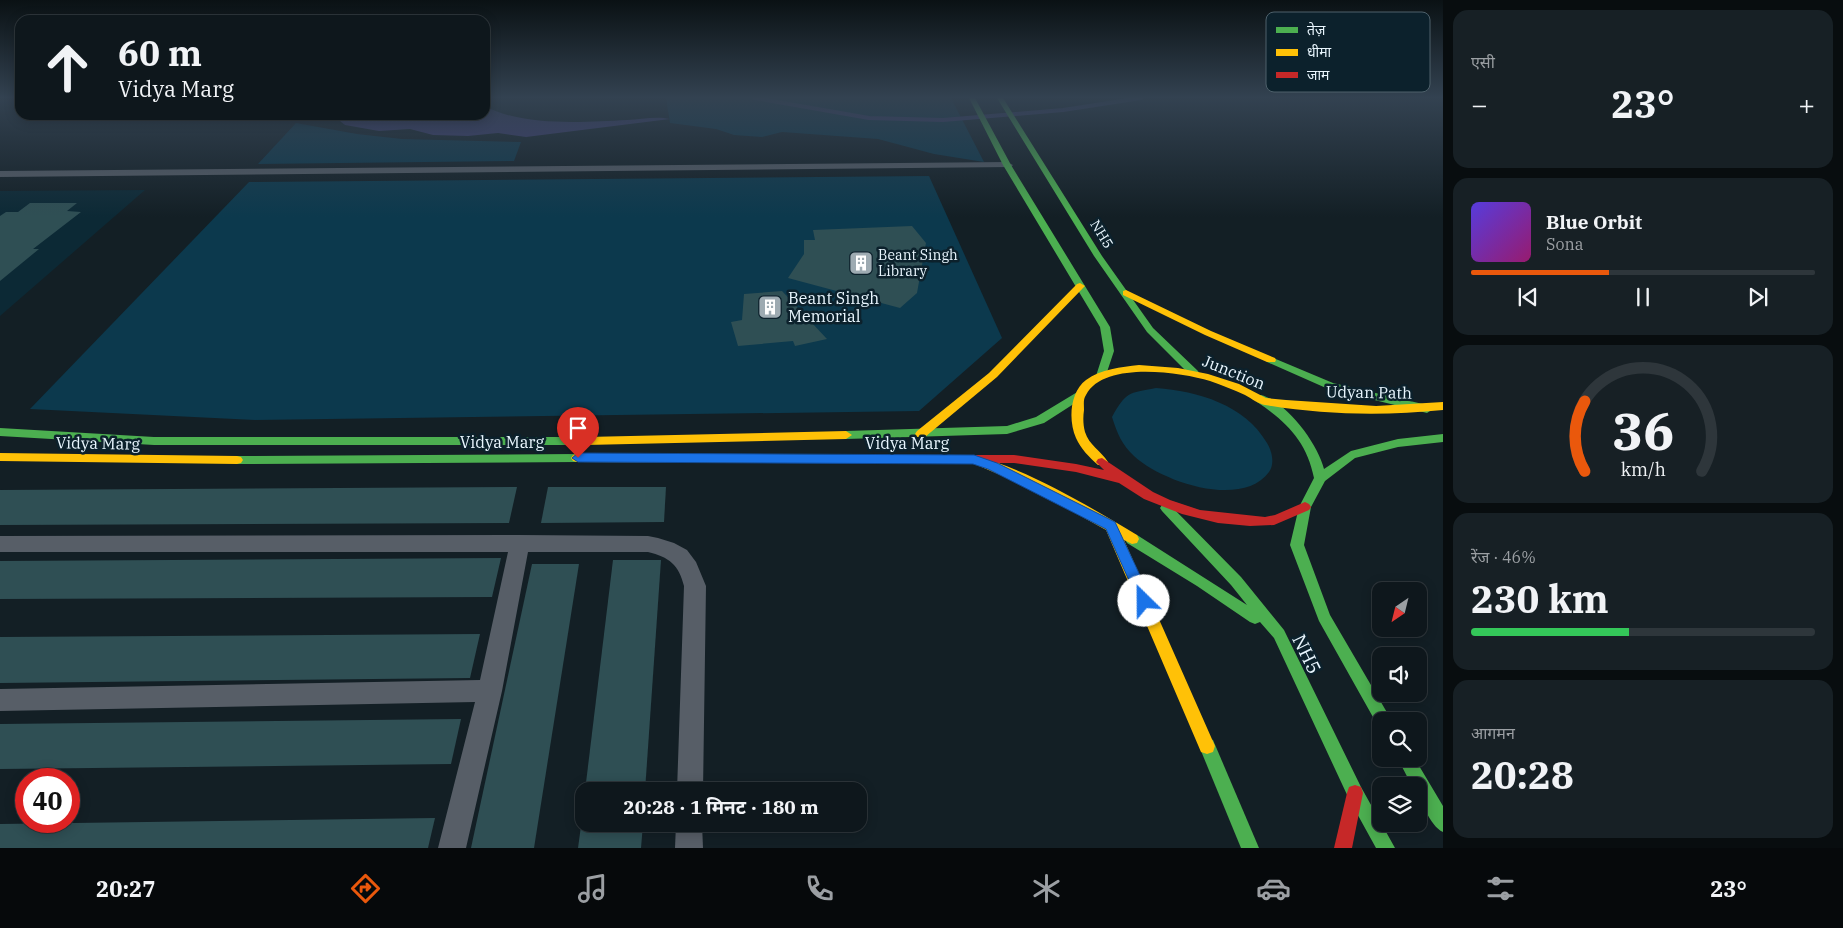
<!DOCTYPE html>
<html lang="hi">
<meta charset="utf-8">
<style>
:root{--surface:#0e171c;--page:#172025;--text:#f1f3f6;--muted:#9b9fa3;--line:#2e363b;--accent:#ea580c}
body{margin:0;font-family:"IBM Plex Serif","Noto Sans Devanagari",serif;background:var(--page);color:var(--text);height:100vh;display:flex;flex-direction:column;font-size:19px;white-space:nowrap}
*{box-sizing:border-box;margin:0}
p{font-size:16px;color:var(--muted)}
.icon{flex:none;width:28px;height:28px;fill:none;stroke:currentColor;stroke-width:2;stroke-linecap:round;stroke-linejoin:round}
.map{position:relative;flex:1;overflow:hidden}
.side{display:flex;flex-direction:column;gap:10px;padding:10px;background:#080d0f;width:400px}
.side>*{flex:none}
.top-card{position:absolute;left:15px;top:15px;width:475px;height:105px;border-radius:15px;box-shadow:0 2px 12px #0003,0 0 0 1px var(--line);background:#0e171c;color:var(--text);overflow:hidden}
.needle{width:32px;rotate:215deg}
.controls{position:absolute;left:1372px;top:582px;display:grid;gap:10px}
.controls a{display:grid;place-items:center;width:55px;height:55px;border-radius:10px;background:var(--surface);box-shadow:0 2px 12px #0003,0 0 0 1px var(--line);font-size:25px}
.speed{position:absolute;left:15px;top:768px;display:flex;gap:10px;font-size:25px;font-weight:700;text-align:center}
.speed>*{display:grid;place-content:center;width:65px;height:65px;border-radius:50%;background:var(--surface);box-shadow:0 2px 12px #0003,0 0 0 1px var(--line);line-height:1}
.speed .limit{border:8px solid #d22;background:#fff;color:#111}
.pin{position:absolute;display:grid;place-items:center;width:42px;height:42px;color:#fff;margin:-51px -21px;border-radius:50% 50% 50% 0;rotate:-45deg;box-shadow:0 0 5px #0007}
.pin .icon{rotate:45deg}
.me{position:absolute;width:55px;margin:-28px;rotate:337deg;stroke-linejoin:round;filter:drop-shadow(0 0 4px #0008)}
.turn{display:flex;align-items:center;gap:18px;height:105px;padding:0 20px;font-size:22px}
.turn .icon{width:65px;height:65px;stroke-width:2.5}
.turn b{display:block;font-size:35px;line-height:42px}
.big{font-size:38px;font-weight:700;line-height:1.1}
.side .widget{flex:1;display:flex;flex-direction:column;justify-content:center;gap:8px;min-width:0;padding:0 18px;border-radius:15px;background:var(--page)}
.side .dial{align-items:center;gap:0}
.dial svg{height:130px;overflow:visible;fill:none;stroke:var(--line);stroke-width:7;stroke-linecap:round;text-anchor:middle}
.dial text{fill:var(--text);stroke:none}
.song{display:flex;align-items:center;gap:15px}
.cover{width:60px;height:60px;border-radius:8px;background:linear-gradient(135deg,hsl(250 70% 55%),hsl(320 70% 35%))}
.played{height:5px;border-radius:2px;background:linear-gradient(90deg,var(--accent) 40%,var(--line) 40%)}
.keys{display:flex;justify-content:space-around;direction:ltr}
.heat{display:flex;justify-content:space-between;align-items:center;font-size:28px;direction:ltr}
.charge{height:8px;border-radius:4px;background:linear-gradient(90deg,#34c759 46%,var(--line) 0)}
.trip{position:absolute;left:575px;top:782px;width:292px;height:50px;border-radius:15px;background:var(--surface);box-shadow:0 2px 12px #0003,0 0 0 1px var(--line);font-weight:700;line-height:50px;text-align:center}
.tabs{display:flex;height:80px;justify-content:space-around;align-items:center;background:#06090b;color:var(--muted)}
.tabs .icon{width:35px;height:35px}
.tabs .on{color:var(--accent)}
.tabs b{font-size:22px;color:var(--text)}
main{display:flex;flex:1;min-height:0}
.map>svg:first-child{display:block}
.built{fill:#0c2935}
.green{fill:#0c394d}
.water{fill:#443f7b}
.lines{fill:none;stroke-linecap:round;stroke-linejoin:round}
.stream{stroke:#443f7b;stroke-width:4}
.building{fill:#2f4f54}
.street{fill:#575e67;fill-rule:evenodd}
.fast{fill:#4caf50;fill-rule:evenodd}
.slow{fill:#ffc107;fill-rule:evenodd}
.jam{fill:#c62828;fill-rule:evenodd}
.route{fill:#1a73e8;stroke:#114b97}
.labels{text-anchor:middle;stroke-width:5;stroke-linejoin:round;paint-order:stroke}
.far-street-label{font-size:14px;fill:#e9f6fe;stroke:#0c212c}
.far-poi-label{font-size:14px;fill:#e9f6fe;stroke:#0c212c;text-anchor:start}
.poi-label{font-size:16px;fill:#e9f6fe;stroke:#0c212c;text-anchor:start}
.street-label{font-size:16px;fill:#e9f6fe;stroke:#0c212c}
.near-street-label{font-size:19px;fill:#e9f6fe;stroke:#0c212c}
.key{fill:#0c212c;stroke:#4e616b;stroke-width:1}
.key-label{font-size:14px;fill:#e9f6fe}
</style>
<main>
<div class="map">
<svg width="1443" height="848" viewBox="0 0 1443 848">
<rect width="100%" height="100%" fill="#131f25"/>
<polygon class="built" points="145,190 0,316 0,191"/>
<g class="green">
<polygon points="666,98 951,98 984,162 934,154 878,139 782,132 762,137 734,135 716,129 670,123"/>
<polygon points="296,123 357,134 402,139 521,142 514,161 258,164"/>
<polygon points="929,176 1002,338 919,411 255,420 30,409 249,182"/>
<path d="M1156,388c42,3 89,17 111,55 5,8 8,21 2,29 -27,37 -107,10 -135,-16 -12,-11 -17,-23 -22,-39 14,-25 16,-24 44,-29z"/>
</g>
<path class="water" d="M485,106c38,21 100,16 142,14 14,-1 30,-4 43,-1l-144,18 -28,-4 -30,3 -35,-1 -23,-6 -31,2 -34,-6 -5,-4 -10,-3 -22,-3h177z"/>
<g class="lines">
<polyline class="stream" points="755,98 869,118 943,120 1063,110 1141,98"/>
</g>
<g class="building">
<polygon points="30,203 77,203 67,211 81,212 33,249 39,249 0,281 0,216 6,212 18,212"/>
<polygon points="912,226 926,243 917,293 900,308 788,278 804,254 804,240 815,240 813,230"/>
<polygon points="782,291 827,339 795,346 793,341 738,346 731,322 742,320 744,294"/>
<polygon points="517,487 509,523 0,525 0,490"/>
<polygon points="548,487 666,487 664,522 541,523"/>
<polygon points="501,558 492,597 0,599 0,561"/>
<polygon points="613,560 661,560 645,791 585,791"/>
<polygon points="532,564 579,564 534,848 471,848"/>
<polygon points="480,634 470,678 0,683 0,637"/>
<polygon points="461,719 451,764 0,769 0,724"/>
<polygon points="584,804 584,824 643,824 641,848 578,848"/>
<polygon points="435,818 428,848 0,848 0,824"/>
</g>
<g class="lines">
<g class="street">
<polygon points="1007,162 1013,165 1011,167 0,177 0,171"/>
<path d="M520,535l128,1 10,2 16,5 13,7 9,12 10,24 -3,205h-26l7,-205c-5,-21 -15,-29 -36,-34h-120l-26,139 -36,157h-28l37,-146 -475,9v-22l480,-9 28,-128h-508v-16z"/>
<polygon points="676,824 702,824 703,848 675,848"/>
</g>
<g class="fast">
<polygon points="969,98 975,98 1011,165 1110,327 1114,351 1105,378 1097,378 1096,376 1104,351 1100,327 1003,165"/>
<polygon points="997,98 1003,98 1102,256 1153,328 1198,371 1199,373 1198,375 1190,375 1147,332 1094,256"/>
<polygon points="1271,357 1333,383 1427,405 1433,409 1427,413 1326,388 1267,362 1266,360"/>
<polygon points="1079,391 1084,395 1083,398 1044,423 1007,434 846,439 840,435 846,431 1007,426 1036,417"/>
<path d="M1261,395c26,7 57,49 63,74l27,-18 47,-12 45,-5v8l-45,5 -43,11 -30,23 -14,26 -7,38 26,70 62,106h-11v6l-3,-1 -59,-105 -29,-76 9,-38 15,-29c-7,-36 -27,-56 -57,-76l-1,-3z"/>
<polygon points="0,428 154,437 586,437 592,441 586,445 154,445 0,436"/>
<polygon points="577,454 581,455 583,458 581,461 577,462 237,464 233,463 231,460 233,457 237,456"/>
<polygon points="1166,503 1170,505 1241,577 1284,630 1361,787 1395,848 1376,848 1349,799 1274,638 1260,622 1255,624 1250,622 1197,586 1127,543 1125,539 1127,535 1132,534 1137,535 1247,605 1231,585 1162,511 1160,508 1162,505"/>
<polygon points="1207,738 1213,740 1259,848 1241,848 1199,746 1201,740"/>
<path d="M1398,759h17l28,47v26c-13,-6 -24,-33 -24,-46h-7z"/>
</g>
<g class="slow">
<polygon points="1080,283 1085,286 1083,288 997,377 925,437 917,437 915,434 917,431 989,373 1077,284"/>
<polygon points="1126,290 1211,331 1275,358 1276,360 1275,362 1267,362 1205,335 1123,295 1123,291"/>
<path d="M1139,365l39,3 30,6 31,10 27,14 20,2 90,6 67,-4v8c-59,6 -119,5 -178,-5 -6,-1 -13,-6 -20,-10 -11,-5 -23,-10 -35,-14 -31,-9 -106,-20 -124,14 -3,4 -2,10 -2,15 -1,7 -1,15 1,22 4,13 16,19 23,30l-2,3h-8c-9,-8 -17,-16 -22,-27 -8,-18 -6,-46 10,-58 15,-11 35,-13 53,-15z"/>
<polygon points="846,431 852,435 846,439 586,445 580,441 586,437"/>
<polygon points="0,453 237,456 241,457 243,460 241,463 237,464 0,461"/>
<polygon points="577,454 838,455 842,456 844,459 842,462 838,463 577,462 573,461 571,458 573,455"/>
<path d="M974,455c56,16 113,50 163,80l2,4 -2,4 -5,1 -8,-4 91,206 -2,6 -6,2 -6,-2 -95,-222 -76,-42 -60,-26 -2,-3 2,-3z"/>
</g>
<g class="jam">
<polygon points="838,455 1014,455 1076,464 1104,470 1096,462 1098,459 1102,458 1153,492 1170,500 1200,510 1265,517 1275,515 1305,502 1309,504 1311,507 1309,510 1274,525 1250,526 1218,523 1182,514 1144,499 1119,483 1076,472 1014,463 838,463 834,462 832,459 834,456"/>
<polygon points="1355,785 1361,787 1363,793 1352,848 1334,848 1347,793 1349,787"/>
</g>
</g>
<linearGradient id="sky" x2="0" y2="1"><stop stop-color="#0a1114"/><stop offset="0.45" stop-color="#334251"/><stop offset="1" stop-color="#334251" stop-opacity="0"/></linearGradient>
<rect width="1443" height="217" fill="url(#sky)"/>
<polygon class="route" points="578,453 974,455 997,463 1115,522 1152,601 1149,605 1144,607 1140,605 1106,529 988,469 973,464 578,462 572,458"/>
<defs>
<g id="building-square" transform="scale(1.25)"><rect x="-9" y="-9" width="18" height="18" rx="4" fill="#9eabb2" stroke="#0c212c"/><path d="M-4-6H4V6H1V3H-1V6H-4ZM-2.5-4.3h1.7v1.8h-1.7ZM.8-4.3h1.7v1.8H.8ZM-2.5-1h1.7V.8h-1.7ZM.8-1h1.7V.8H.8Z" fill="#fff"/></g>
</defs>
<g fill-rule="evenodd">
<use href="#building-square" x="861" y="263"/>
<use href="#building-square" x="770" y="307"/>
</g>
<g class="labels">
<g class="far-street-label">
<text transform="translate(1102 234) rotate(58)" y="5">NH5</text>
</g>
<g class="far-poi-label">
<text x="878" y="260">Beant Singh<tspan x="878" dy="16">Library</tspan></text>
</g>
<g class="poi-label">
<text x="788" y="304">Beant Singh<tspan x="788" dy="18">Memorial</tspan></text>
</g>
<g class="street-label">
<text transform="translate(1234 372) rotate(22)" y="6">Junction</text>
<text transform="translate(1369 392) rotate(1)" y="6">Udyan Path</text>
<text x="502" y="448">Vidya Marg</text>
<text transform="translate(98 443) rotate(1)" y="6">Vidya Marg</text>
<text x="907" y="449">Vidya Marg</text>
</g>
<g class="near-street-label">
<text transform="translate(1307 654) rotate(64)" y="7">NH5</text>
</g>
</g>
<rect x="1266" y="12" width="164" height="80" rx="8" class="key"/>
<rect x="1276" y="27" width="22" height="6" fill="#4caf50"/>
<rect x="1276" y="49" width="22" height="7" fill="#ffc107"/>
<rect x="1276" y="72" width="22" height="6" fill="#c62828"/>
<g class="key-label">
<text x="1307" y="35">तेज़</text>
<text x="1307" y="57">धीमा</text>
<text x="1307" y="80">जाम</text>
</g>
</svg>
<div class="controls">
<a><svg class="needle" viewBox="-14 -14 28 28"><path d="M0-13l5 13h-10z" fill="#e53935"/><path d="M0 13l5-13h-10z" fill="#9b9fa3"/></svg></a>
<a><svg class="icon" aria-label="sound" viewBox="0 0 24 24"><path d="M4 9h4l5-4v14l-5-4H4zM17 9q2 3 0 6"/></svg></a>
<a><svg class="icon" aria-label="search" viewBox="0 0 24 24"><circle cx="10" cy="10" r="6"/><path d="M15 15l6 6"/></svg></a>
<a><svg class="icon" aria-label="layers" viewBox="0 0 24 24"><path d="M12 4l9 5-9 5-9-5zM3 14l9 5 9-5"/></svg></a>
</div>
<div class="speed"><div class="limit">40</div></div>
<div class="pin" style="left:578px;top:458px;background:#d93025"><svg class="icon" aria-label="arrive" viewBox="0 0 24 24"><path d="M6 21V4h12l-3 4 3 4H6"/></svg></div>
<svg class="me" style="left:1144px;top:601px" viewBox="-20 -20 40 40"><circle r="19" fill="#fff"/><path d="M0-13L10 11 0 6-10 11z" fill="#1a73e8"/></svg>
<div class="trip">20:28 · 1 मिनट · 180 m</div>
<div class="top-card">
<div class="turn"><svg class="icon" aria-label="ahead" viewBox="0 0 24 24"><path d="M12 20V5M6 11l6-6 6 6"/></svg><div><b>60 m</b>Vidya Marg</div></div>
</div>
</div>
<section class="side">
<div class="widget"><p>एसी</p>
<div class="heat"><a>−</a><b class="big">23°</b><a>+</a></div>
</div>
<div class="widget">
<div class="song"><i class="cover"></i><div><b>Blue Orbit</b><p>Sona</p></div></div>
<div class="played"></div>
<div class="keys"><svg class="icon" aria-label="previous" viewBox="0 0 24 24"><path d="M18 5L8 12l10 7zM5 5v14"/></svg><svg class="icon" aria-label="pause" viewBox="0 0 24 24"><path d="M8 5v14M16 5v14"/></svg><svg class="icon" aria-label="next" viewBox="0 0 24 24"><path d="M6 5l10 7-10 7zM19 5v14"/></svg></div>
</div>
<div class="widget dial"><svg viewBox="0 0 100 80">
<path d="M14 69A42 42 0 1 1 86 69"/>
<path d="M14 69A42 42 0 0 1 14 26" stroke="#ea580c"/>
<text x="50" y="56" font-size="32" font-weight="700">36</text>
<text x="50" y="72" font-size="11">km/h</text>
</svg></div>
<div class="widget"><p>रेंज · 46%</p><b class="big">230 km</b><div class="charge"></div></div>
<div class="widget"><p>आगमन</p><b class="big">20:28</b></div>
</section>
</main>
<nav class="tabs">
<b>20:27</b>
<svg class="icon on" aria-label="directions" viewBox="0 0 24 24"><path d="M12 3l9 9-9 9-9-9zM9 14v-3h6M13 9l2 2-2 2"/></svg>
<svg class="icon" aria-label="music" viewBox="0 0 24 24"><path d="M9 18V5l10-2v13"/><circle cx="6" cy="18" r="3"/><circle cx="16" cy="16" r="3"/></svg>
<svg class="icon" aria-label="phone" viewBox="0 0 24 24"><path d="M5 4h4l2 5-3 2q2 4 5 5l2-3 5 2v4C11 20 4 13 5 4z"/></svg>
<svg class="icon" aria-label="climate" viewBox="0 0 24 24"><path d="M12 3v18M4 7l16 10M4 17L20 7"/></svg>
<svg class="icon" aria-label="car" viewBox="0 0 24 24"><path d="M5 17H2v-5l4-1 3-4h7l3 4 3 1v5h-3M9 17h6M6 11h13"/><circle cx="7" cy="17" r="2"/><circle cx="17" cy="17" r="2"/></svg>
<svg class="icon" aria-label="filters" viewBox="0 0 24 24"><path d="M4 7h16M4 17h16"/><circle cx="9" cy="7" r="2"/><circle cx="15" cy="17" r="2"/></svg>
<b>23°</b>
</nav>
